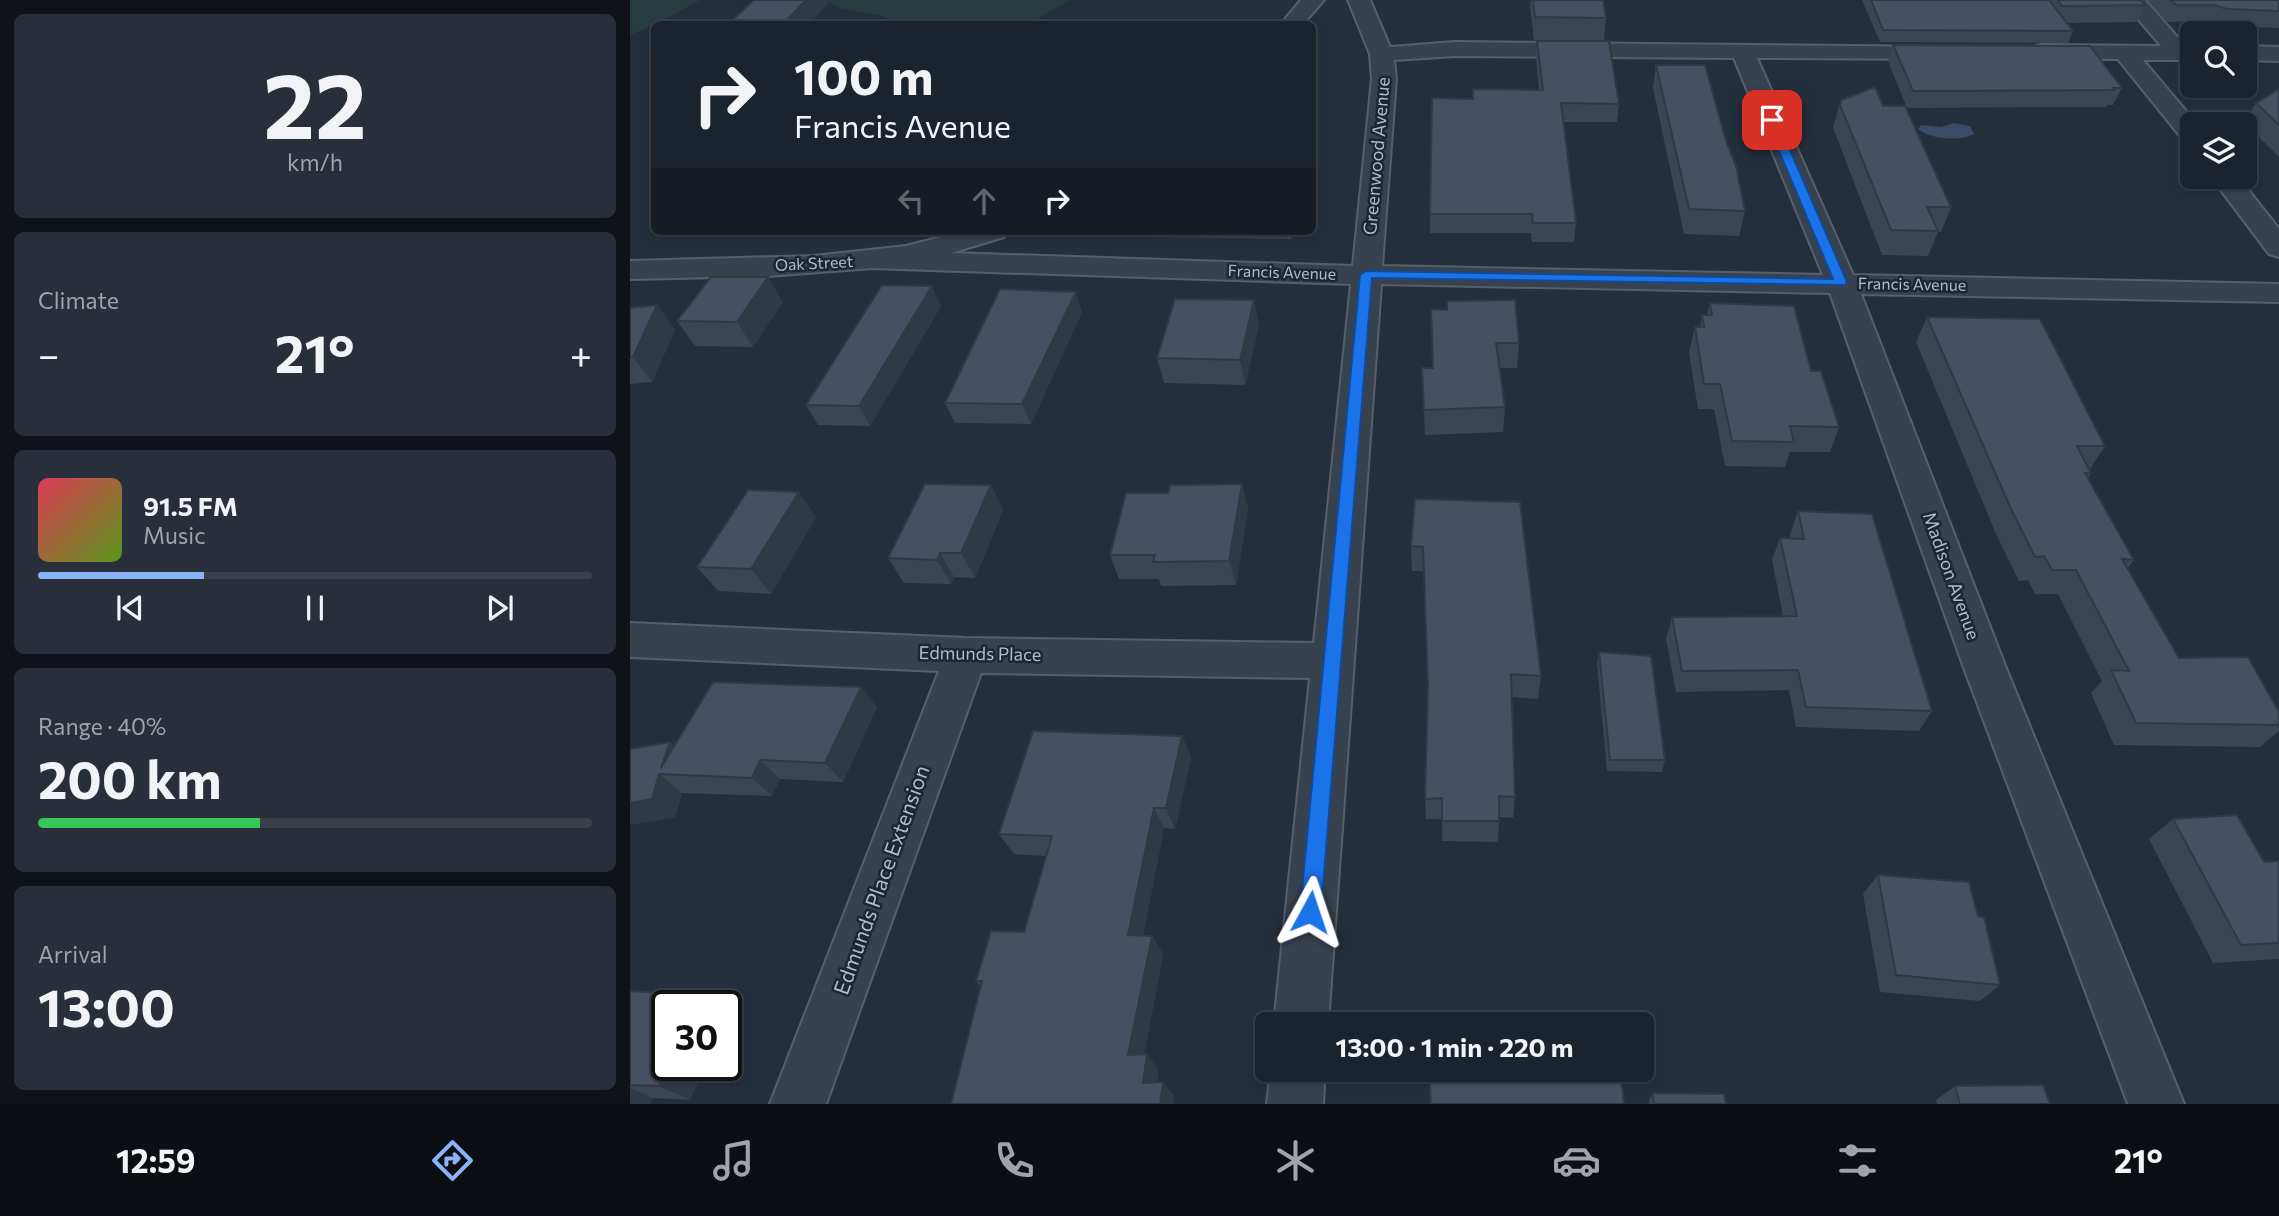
<!DOCTYPE html>
<meta charset="utf-8">
<style>
:root{--surface:#1b232e;--page:#282f3a;--text:#f1f3f6;--muted:#a0a4aa;--line:#39404a;--accent:#8ab4f8}
body{margin:0;font-family:Commissioner,sans-serif;background:var(--page);color:var(--text);height:100vh;display:flex;flex-direction:column;font-size:26px;white-space:nowrap}
*{box-sizing:border-box;margin:0}
p{font-size:23px;color:var(--muted)}
.icon{flex:none;width:38px;height:38px;fill:none;stroke:currentColor;stroke-width:2;stroke-linecap:round;stroke-linejoin:round}
.map{position:relative;flex:1;overflow:hidden}
.panel{display:flex;flex-direction:column;gap:14px;padding:14px;background:#0f1319;width:630px}
.panel>*{flex:none}
.banner{position:absolute;left:21px;top:21px;width:665px;height:214px;border-radius:10px;box-shadow:0 2px 5px #0004,0 0 0 2px var(--line);background:#1b232e;color:var(--text);overflow:hidden}
.buttons{position:absolute;left:1550px;top:21px;display:grid;gap:14px}
.buttons a{display:grid;place-items:center;width:77px;height:77px;border-radius:10px;background:var(--surface);box-shadow:0 2px 5px #0004,0 0 0 2px var(--line);font-size:35px}
.speed{position:absolute;left:21px;top:990px;display:flex;gap:14px;font-size:35px;font-weight:700;text-align:center}
.speed>*{display:grid;place-content:center;width:91px;height:91px;border-radius:50%;background:var(--surface);box-shadow:0 2px 5px #0004,0 0 0 2px var(--line);line-height:1}
.speed .limit{border:4px solid #111;border-radius:10px;background:#fff;color:#111}
.pin{position:absolute;display:grid;place-items:center;width:60px;height:60px;color:#fff;margin:-30px;border-radius:14px;box-shadow:0 4px 10px #0006}
.me{position:absolute;width:77px;margin:-38px;rotate:5deg;stroke-linejoin:round;filter:drop-shadow(0 0 5px #0008)}
.turn{display:flex;align-items:center;gap:24px;height:147px;padding:0 28px;font-size:32px}
.turn .icon{width:91px;height:91px;stroke-width:2.5}
.turn b{display:block;font-size:49px;line-height:60px}
.lanes{display:flex;align-items:center;height:66px;padding:0 28px;background:#0003;justify-content:center;gap:35px;direction:ltr}
.lanes .off{opacity:.35}
.big{font-size:52px;font-weight:700;line-height:1.1}
.panel .tile{flex:1;display:flex;flex-direction:column;justify-content:center;gap:10px;min-width:0;padding:0 24px;border-radius:10px;background:var(--page)}
.panel .dial{align-items:center;gap:0}
.dial b{font-size:91px;line-height:1}
.song{display:flex;align-items:center;gap:21px}
.cover{width:84px;height:84px;border-radius:10px;background:linear-gradient(135deg,hsl(350 70% 55%),hsl(90 70% 35%))}
.played{height:7px;border-radius:4px;background:linear-gradient(90deg,var(--accent) 30%,var(--line) 30%)}
.keys{display:flex;justify-content:space-around;direction:ltr}
.heat{display:flex;justify-content:space-between;align-items:center;font-size:38px;direction:ltr}
.charge{height:10px;border-radius:5px;background:linear-gradient(90deg,#34c759 40%,var(--line) 0)}
.trip{position:absolute;left:625px;top:1012px;width:399px;height:70px;border-radius:10px;background:var(--surface);box-shadow:0 2px 5px #0004,0 0 0 2px var(--line);font-weight:700;line-height:70px;text-align:center}
.tabs{display:flex;height:112px;justify-content:space-around;align-items:center;background:#0b0e12;color:var(--muted)}
.tabs .icon{width:49px;height:49px}
.tabs .on{color:var(--accent)}
.tabs b{font-size:32px;color:var(--text)}
main{display:flex;flex:1;min-height:0}
.map>svg:first-child{display:block}
.green{fill:#263c3f}
.water{fill:#394c67}
.lines{fill:none;stroke-linecap:round;stroke-linejoin:round}
.minor-casing{stroke:#565f6c;stroke-width:4}
.minor{fill:#38414e;fill-rule:evenodd}
.wall{fill:#3b4654}
.shaded-wall{fill:#303945}
.building{fill:#455162;stroke:#303945;stroke-width:2}
.route{fill:#1a73e8;stroke:#114b97;stroke-width:2}
.labels{text-anchor:middle;stroke-width:5;stroke-linejoin:round;paint-order:stroke}
.far-street-label{font-size:16px;fill:#b4bcc9;stroke:#1d2633}
.street-label{font-size:18px;fill:#b4bcc9;stroke:#1d2633}
.near-street-label{font-size:21px;fill:#b4bcc9;stroke:#1d2633}
</style>
<main>
<section class="panel">
<div class="tile dial"><b>22</b><p>km/h</p></div>
<div class="tile"><p>Climate</p>
<div class="heat"><a>−</a><b class="big">21°</b><a>+</a></div>
</div>
<div class="tile">
<div class="song"><i class="cover"></i><div><b>91.5 FM</b><p>Music</p></div></div>
<div class="played"></div>
<div class="keys"><svg class="icon" aria-label="previous" viewBox="0 0 24 24"><path d="M18 5L8 12l10 7zM5 5v14"/></svg><svg class="icon" aria-label="pause" viewBox="0 0 24 24"><path d="M8 5v14M16 5v14"/></svg><svg class="icon" aria-label="next" viewBox="0 0 24 24"><path d="M6 5l10 7-10 7zM19 5v14"/></svg></div>
</div>
<div class="tile"><p>Range · 40%</p><b class="big">200 km</b><div class="charge"></div></div>
<div class="tile"><p>Arrival</p><b class="big">13:00</b></div>
</section>
<div class="map">
<svg width="1649" height="1104" viewBox="0 0 1649 1104">
<rect width="100%" height="100%" fill="#242f3e"/>
<g class="green">
<polygon points="0,0 70,0 26,24 0,35"/>
<polygon points="196,0 440,0 399,24 287,24 267,22 249,15 212,9"/>
</g>
<path class="water" d="M1324,123l16,3 4,8c-14,8 -44,5 -56,-5l3,-4 20,2z"/>
<g class="lines">
<g class="minor-casing">
<g id="minor">
<polygon points="671,0 694,0 673,24 651,24"/>
<path d="M718,0h22l20,47 65,-5 496,5 4,5 -4,5 -8,2 -186,-1 96,217 426,9v18l-418,-8 145,374 178,436h-56l-164,-436 -134,-375 -449,-9 -53,740h-54l36,-346 -329,-5 -155,431h-56l169,-433 -309,-14v-34l336,15 348,5 37,-359 -479,-16 -104,8 -138,3v-18l184,-5 92,-10 59,-15h43l-4,6 -53,16 402,13 19,-187 -2,-25zM825,56l279,2 89,217 -441,-9 14,-187 -2,-19z"/>
<polygon points="1492,0 1515,0 1555,46 1563,46 1563,60 1513,60 1567,124 1563,124 1563,144 1554,141 1488,59 1411,59 1403,57 1399,52 1403,47 1411,45 1531,46"/>
<polygon points="1615,46 1649,47 1649,61 1615,60"/>
<polygon points="1581,177 1608,177 1649,229 1649,257 1639,254"/>
<polygon points="641,1069 695,1069 693,1104 637,1104"/>
</g>
</g>
<use href="#minor" class="minor"/>
</g>
<g class="wall">
<polygon points="901,0 973,0 976,18 974,40 904,40 900,7"/>
<polygon points="1232,0 1511,0 1515,5 1507,22 1436,23 1443,31 1438,43 1250,42"/>
<polygon points="1517,0 1649,0 1649,28 1587,26 1575,21 1537,22"/>
<polygon points="907,41 989,104 987,122 933,122 946,223 944,242 902,242 901,233 800,233 800,214 909,90 906,59"/>
<polygon points="1263,45 1492,88 1483,105 1477,105 1476,107 1277,108 1258,61"/>
<polygon points="1026,65 1115,211 1109,236 1054,234 1023,88"/>
<polygon points="1649,89 1649,157 1614,122 1626,103"/>
<polygon points="1211,100 1253,106 1321,207 1311,232 1308,232 1298,256 1252,255 1203,128"/>
<polygon points="511,231 663,231 661,239 512,237"/>
<polygon points="153,302 123,347 65,346 47,321"/>
<polygon points="1080,303 1181,371 1209,427 1200,452 1160,452 1155,467 1095,466 1084,409 1068,409 1059,352 1065,327 1070,327 1072,315 1077,315"/>
<polygon points="27,305 45,330 22,382 0,384 0,308"/>
<polygon points="311,306 240,426 188,425 176,405"/>
<polygon points="801,309 889,343 887,368 870,368 875,407 873,432 795,435 792,368 803,368"/>
<polygon points="452,312 401,424 325,423 315,403"/>
<polygon points="1297,317 1475,446 1460,469 1461,473 1458,478 1504,560 1497,569 1549,658 1649,712 1649,731 1630,747 1484,745 1461,693 1472,681 1428,594 1405,594 1398,580 1389,581 1366,534 1286,342"/>
<polygon points="629,325 615,385 534,383 527,358"/>
<polygon points="361,485 373,510 345,578 324,577 321,584 274,583 258,558"/>
<polygon points="785,499 911,676 908,699 881,697 885,797 883,818 869,817 868,842 812,841 812,819 796,819 795,799 798,686 794,571 782,571 781,546"/>
<polygon points="618,508 606,585 531,586 529,579 489,579 480,555"/>
<polygon points="1168,511 1302,711 1289,731 1166,727 1159,690 1046,692 1036,639 1042,617 1153,616 1142,560 1150,538 1161,538 1160,534"/>
<polygon points="186,517 141,594 88,591 67,567"/>
<polygon points="969,652 1035,760 1032,772 977,771 967,664"/>
<polygon points="247,707 213,782 150,779 142,796 52,793 45,817 0,825 40,742 44,746"/>
<polygon points="552,736 561,758 545,829 534,828 513,935 522,936 533,954 514,1055 528,1069 527,1083 544,1096 543,1104 321,1104 350,986 346,981 394,932 416,856 384,854 369,834"/>
<polygon points="1543,819 1634,862 1649,861 1649,959 1583,963 1519,839"/>
<polygon points="1248,875 1370,985 1350,1001 1250,992 1233,894"/>
<polygon points="0,991 74,995 93,1006 37,1006 60,1100 23,1098 0,1104"/>
<polygon points="1325,1086 1420,1104 1307,1104 1306,1100"/>
<polygon points="1023,1093 1096,1104 1019,1104 1019,1100"/>
</g>
<g class="shaded-wall">
<polygon points="176,0 198,0 199,3 179,24 153,24"/>
<polygon points="683,103 686,126 682,141 682,106"/>
<polygon points="138,277 153,302 123,347 107,322"/>
<polygon points="302,286 311,306 240,426 229,406"/>
<polygon points="446,292 452,312 401,424 392,404"/>
<polygon points="624,300 629,325 615,385 610,360"/>
<polygon points="27,305 45,330 22,382 3,357"/>
<polygon points="612,484 618,508 606,585 599,561"/>
<polygon points="361,485 373,510 345,578 331,553"/>
<polygon points="169,492 186,517 141,594 121,569"/>
<polygon points="310,553 324,577 321,584 307,560"/>
<polygon points="231,687 247,707 213,782 195,763"/>
<polygon points="552,736 561,758 545,829 536,808"/>
<polygon points="40,742 61,761 31,768"/>
<polygon points="130,760 150,779 142,796 122,778"/>
<polygon points="29,774 52,793 45,817 0,825 0,803"/>
<polygon points="524,808 534,828 510,953 498,935"/>
<polygon points="522,936 533,954 511,1070 498,1055"/>
<polygon points="74,995 93,1006 68,1006"/>
<polygon points="96,1008 102,1011 96,1023"/>
<polygon points="517,1054 528,1069 525,1097 513,1083"/>
<polygon points="39,1066 76,1066 60,1100 29,1086"/>
<polygon points="533,1082 544,1096 543,1104 530,1104"/>
<polygon points="0,1088 23,1098 20,1104 0,1104"/>
</g>
<g class="building">
<polygon points="124,0 176,0 153,24 98,24"/>
<polygon points="903,0 973,0 976,18 905,17"/>
<polygon points="1241,0 1419,0 1443,31 1253,30"/>
<polygon points="1428,0 1511,0 1515,5 1432,6"/>
<polygon points="1541,0 1649,0 1649,11 1597,9 1584,5 1546,5"/>
<polygon points="907,41 979,41 989,104 931,103 946,223 903,223 902,214 800,214 802,98 843,99 843,89 913,90"/>
<polygon points="1263,45 1460,46 1492,88 1483,88 1484,90 1283,91"/>
<polygon points="1026,65 1075,65 1096,141 1106,166 1115,211 1059,209"/>
<polygon points="1245,87 1253,106 1275,106 1321,207 1297,207 1308,231 1261,230 1210,105 1211,100"/>
<polygon points="1649,89 1649,125 1626,103"/>
<polygon points="81,277 138,277 107,322 47,321"/>
<polygon points="252,285 302,286 229,406 176,405"/>
<polygon points="370,289 446,292 392,404 315,403"/>
<polygon points="545,299 624,300 610,360 527,358"/>
<polygon points="885,300 889,343 866,343 875,407 794,410 792,368 803,368 801,309 817,310 817,301"/>
<polygon points="1080,303 1164,306 1181,371 1191,371 1209,427 1160,426 1164,442 1102,441 1090,384 1074,384 1065,327 1074,327 1072,315 1082,315"/>
<polygon points="27,305 3,357 0,357 0,308"/>
<polygon points="1297,317 1410,319 1475,446 1447,446 1461,473 1455,473 1504,560 1492,559 1549,658 1618,657 1649,712 1649,725 1506,723 1481,670 1499,671 1446,570 1422,570 1414,556 1405,557 1381,509"/>
<polygon points="295,484 361,485 331,553 310,553 307,560 258,558"/>
<polygon points="612,484 599,561 523,562 525,555 480,555 496,493 538,493 540,485"/>
<polygon points="118,490 169,492 121,569 67,567"/>
<polygon points="785,499 890,502 911,676 881,674 885,797 869,796 869,821 812,821 812,798 795,799 798,686 793,547 781,546"/>
<polygon points="1168,511 1242,514 1302,711 1176,707 1168,670 1052,671 1042,617 1167,616 1150,538 1174,539"/>
<polygon points="969,652 1021,656 1035,760 980,760"/>
<polygon points="83,682 231,687 195,763 130,760 122,778 29,774 22,799 0,803 0,749 40,742 31,768"/>
<polygon points="403,731 552,736 536,808 524,808 498,935 522,936 498,1055 517,1054 513,1083 533,1082 530,1104 321,1104 352,981 346,981 361,931 394,932 422,836 369,834"/>
<polygon points="1607,815 1634,862 1649,861 1649,943 1611,945 1543,819"/>
<polygon points="1248,875 1339,882 1348,916 1354,917 1370,985 1266,975"/>
<polygon points="0,991 74,995 68,1006 37,1006 37,1066 39,1066 29,1086 0,1085"/>
<polygon points="930,1012 931,1024 798,1024 798,1018"/>
<polygon points="799,1069 990,1069 994,1104 801,1104"/>
<polygon points="1413,1085 1420,1104 1330,1104 1325,1086"/>
<polygon points="1023,1093 1094,1094 1096,1104 1024,1104"/>
</g>
<polygon class="route" points="1142,117 1147,120 1217,282 1215,285 742,278 691,912 688,919 680,922 673,919 670,912 730,275 736,271 1203,279 1136,120"/>
<g class="labels">
<g class="far-street-label">
<text transform="translate(184 263) rotate(-3)" y="6">Oak Street</text>
<text transform="translate(652 272) rotate(2)" y="6">Francis Avenue</text>
<text transform="translate(1282 284) rotate(1)" y="6">Francis Avenue</text>
</g>
<g class="street-label">
<text transform="translate(747 156) rotate(-85)" y="6">Greenwood Avenue</text>
<text transform="translate(1321 576) rotate(70)" y="6">Madison Avenue</text>
<text transform="translate(350 654) rotate(1)" y="6">Edmunds Place</text>
</g>
<g class="near-street-label">
<text transform="translate(252 880) rotate(-70)" y="7">Edmunds Place Extension</text>
</g>
</g>
</svg>
<div class="buttons">
<a><svg class="icon" aria-label="search" viewBox="0 0 24 24"><circle cx="10" cy="10" r="6"/><path d="M15 15l6 6"/></svg></a>
<a><svg class="icon" aria-label="layers" viewBox="0 0 24 24"><path d="M12 4l9 5-9 5-9-5zM3 14l9 5 9-5"/></svg></a>
</div>
<div class="speed"><div class="limit">30</div></div>
<div class="pin" style="left:1142px;top:120px;background:#d93025"><svg class="icon" aria-label="arrive" viewBox="0 0 24 24"><path d="M6 21V4h12l-3 4 3 4H6"/></svg></div>
<svg class="me" style="left:680px;top:912px" viewBox="-20 -20 40 40"><path d="M0-17L14 15 0 8-14 15z" fill="#1a73e8" stroke="#fff" stroke-width="4"/></svg>
<div class="trip">13:00 · 1 min · 220 m</div>
<div class="banner">
<div class="turn"><svg class="icon" aria-label="right" viewBox="0 0 24 24"><path d="M7 20v-9h11M14 6l5 5-5 5"/></svg><div><b>100 m</b>Francis Avenue</div></div>
<div class="lanes"><svg class="icon off" aria-label="left" viewBox="0 0 24 24"><path d="M17 20v-9H6M10 6l-5 5 5 5"/></svg><svg class="icon off" aria-label="ahead" viewBox="0 0 24 24"><path d="M12 20V5M6 11l6-6 6 6"/></svg><svg class="icon" aria-label="right" viewBox="0 0 24 24"><path d="M7 20v-9h11M14 6l5 5-5 5"/></svg></div>
</div>
</div>
</main>
<nav class="tabs">
<b>12:59</b>
<svg class="icon on" aria-label="directions" viewBox="0 0 24 24"><path d="M12 3l9 9-9 9-9-9zM9 14v-3h6M13 9l2 2-2 2"/></svg>
<svg class="icon" aria-label="music" viewBox="0 0 24 24"><path d="M9 18V5l10-2v13"/><circle cx="6" cy="18" r="3"/><circle cx="16" cy="16" r="3"/></svg>
<svg class="icon" aria-label="phone" viewBox="0 0 24 24"><path d="M5 4h4l2 5-3 2q2 4 5 5l2-3 5 2v4C11 20 4 13 5 4z"/></svg>
<svg class="icon" aria-label="climate" viewBox="0 0 24 24"><path d="M12 3v18M4 7l16 10M4 17L20 7"/></svg>
<svg class="icon" aria-label="car" viewBox="0 0 24 24"><path d="M5 17H2v-5l4-1 3-4h7l3 4 3 1v5h-3M9 17h6M6 11h13"/><circle cx="7" cy="17" r="2"/><circle cx="17" cy="17" r="2"/></svg>
<svg class="icon" aria-label="filters" viewBox="0 0 24 24"><path d="M4 7h16M4 17h16"/><circle cx="9" cy="7" r="2"/><circle cx="15" cy="17" r="2"/></svg>
<b>21°</b>
</nav>
